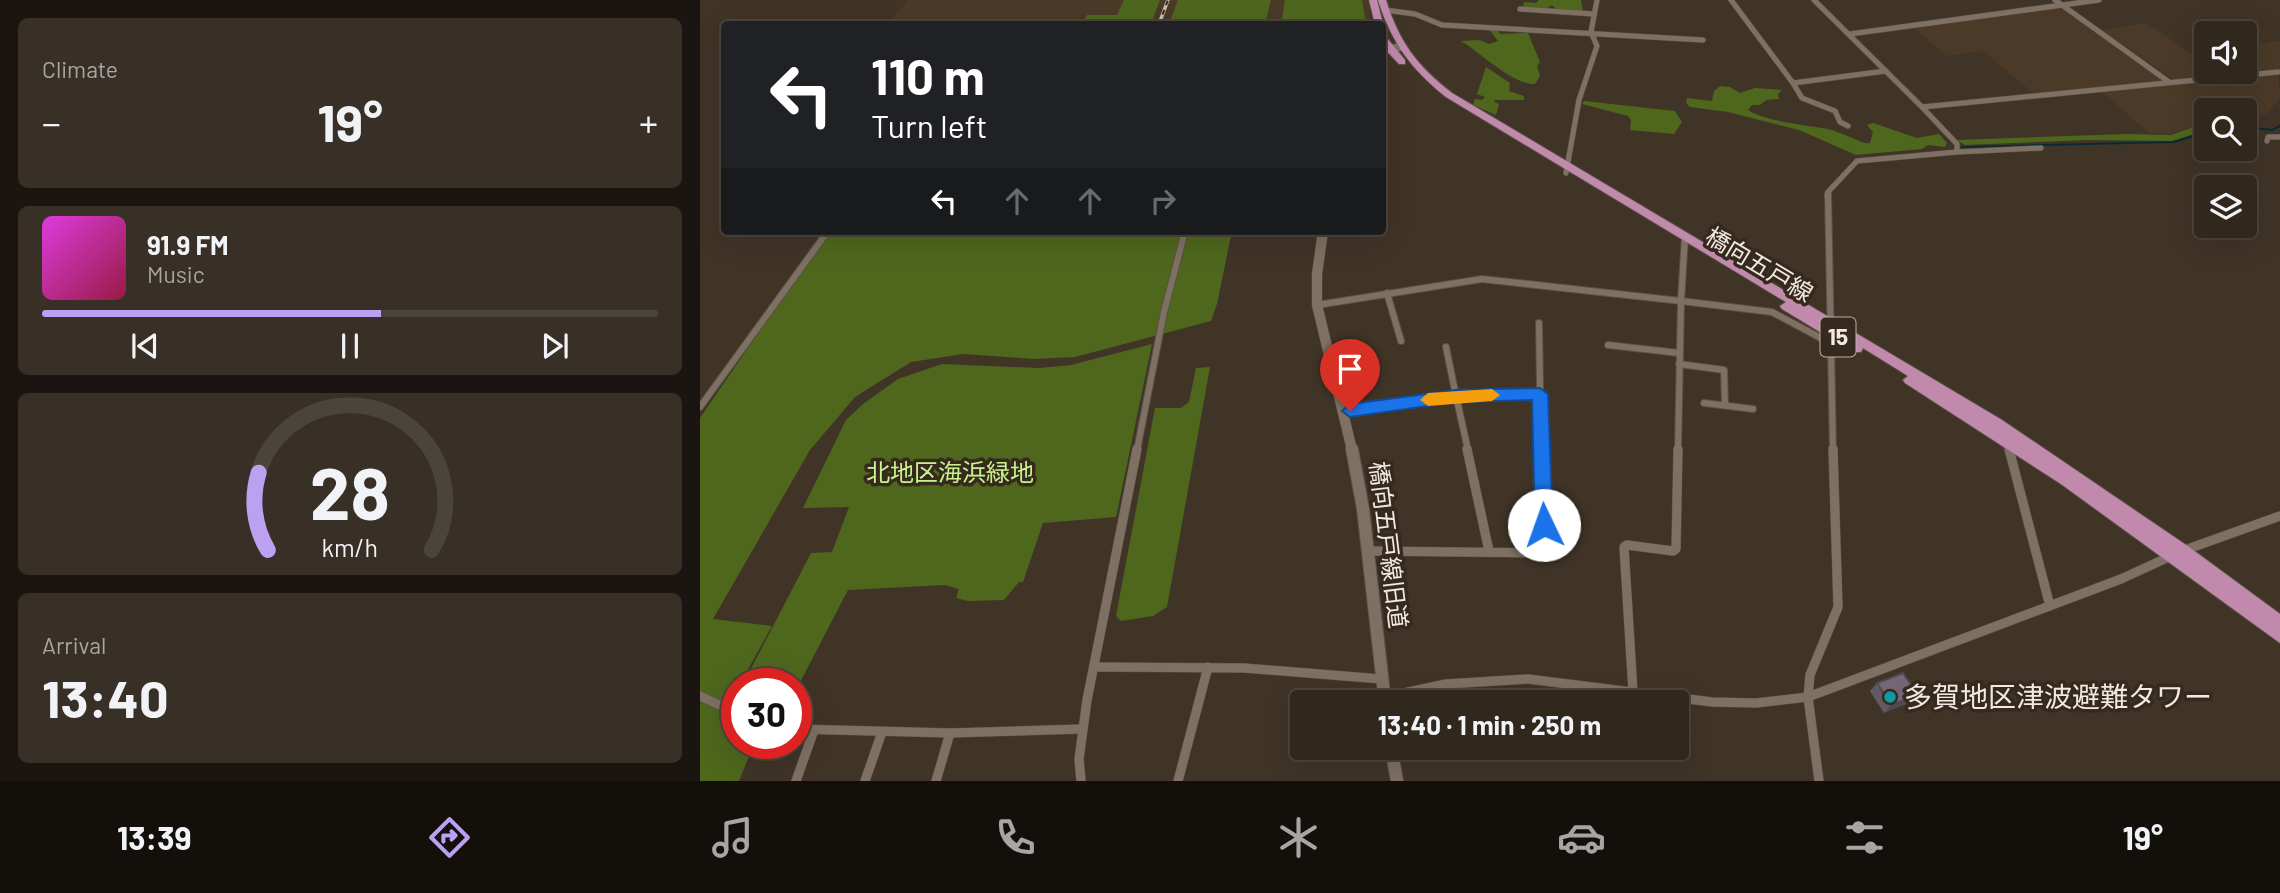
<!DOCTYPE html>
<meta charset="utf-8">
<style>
:root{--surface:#30271d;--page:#382f26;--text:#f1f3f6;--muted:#a8a5a4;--line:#4b443b;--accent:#bca0f2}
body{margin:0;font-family:Barlow,"Noto Sans JP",sans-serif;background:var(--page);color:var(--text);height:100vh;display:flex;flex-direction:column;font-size:26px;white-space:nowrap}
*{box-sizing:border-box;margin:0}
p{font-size:23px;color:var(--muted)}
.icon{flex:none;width:38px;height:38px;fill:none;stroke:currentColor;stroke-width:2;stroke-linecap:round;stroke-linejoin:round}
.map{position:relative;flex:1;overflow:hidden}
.details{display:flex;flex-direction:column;gap:18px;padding:18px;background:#1a1510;width:700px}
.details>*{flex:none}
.banner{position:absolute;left:21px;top:21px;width:665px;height:214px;border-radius:7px;box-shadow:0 7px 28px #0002,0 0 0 2px var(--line);background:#202124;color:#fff;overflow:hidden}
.buttons{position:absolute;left:1494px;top:21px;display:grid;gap:14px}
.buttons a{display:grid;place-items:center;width:63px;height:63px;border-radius:7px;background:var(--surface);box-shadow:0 7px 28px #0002,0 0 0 2px var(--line);font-size:35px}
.speed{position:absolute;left:21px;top:668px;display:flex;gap:14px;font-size:35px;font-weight:700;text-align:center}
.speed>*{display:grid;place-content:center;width:91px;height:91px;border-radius:50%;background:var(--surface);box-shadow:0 7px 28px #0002,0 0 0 2px var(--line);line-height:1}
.speed .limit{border:10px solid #d22;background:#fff;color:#111}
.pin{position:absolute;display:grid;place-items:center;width:60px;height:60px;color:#fff;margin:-72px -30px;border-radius:50% 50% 50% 0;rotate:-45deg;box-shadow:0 0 7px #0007}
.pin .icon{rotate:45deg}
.me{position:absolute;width:77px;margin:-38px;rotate:357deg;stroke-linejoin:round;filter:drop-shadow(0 0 5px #0008)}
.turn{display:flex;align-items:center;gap:24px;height:147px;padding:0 35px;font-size:32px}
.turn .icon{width:91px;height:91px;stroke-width:2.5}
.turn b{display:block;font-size:49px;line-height:60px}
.lanes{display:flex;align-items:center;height:66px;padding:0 35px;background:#0003;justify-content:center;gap:35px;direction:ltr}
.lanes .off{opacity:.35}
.big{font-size:52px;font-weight:700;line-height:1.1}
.details .widget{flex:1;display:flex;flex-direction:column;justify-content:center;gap:10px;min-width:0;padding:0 24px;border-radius:10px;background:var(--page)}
.details .dial{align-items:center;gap:0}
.dial svg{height:182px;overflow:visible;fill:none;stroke:var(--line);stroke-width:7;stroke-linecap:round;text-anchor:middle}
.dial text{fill:var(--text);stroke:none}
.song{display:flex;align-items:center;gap:21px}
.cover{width:84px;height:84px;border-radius:10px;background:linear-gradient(135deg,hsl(300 70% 55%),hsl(340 70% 35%))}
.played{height:7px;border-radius:4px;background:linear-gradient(90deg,var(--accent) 55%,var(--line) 55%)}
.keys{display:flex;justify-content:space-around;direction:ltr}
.heat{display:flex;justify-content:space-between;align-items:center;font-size:38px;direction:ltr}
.trip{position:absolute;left:590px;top:690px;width:399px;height:70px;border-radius:7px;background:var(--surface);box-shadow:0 7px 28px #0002,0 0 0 2px var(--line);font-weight:700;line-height:70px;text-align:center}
.tab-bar{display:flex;height:112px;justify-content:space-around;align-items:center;background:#13100c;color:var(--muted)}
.tab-bar .icon{width:49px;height:49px}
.tab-bar .selected{color:var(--accent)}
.tab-bar b{font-size:32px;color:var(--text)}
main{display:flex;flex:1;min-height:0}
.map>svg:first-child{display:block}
.built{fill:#4a3a27}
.green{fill:#4e671d}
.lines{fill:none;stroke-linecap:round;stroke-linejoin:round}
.stream{stroke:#0a2b36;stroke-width:2}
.street-far2-casing{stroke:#5b5146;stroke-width:6}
.street-far1-casing{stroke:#5b5146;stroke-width:8}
.street-casing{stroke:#5b5146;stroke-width:10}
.secondary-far2-casing{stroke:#5b5146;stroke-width:9}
.secondary-far1-casing{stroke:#5b5146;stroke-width:11}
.secondary-casing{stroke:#5b5146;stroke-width:14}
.primary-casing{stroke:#5b5146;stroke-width:2}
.street-far2{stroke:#7e7062;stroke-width:5}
.street-far1{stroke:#7e7062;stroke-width:6}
.street{stroke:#7e7062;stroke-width:9}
.secondary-far2{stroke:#7e7062;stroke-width:8}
.secondary-far1{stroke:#7e7062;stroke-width:10}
.secondary{stroke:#7e7062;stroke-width:12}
.primary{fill:#c18aad;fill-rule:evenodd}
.rail-casing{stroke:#c7beb4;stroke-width:3.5}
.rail{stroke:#352a1d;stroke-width:2;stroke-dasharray:5;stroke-linecap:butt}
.wall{fill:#635965}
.shaded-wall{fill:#504853}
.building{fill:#736776;stroke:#504853;stroke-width:2}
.route{fill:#1a73e8;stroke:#114b97;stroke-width:2}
.slow{fill:#f59e0b}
.culture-dot{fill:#0f9aa8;stroke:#352a1d;stroke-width:2.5}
.labels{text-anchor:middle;stroke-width:7;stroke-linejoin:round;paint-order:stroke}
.shield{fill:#352a1d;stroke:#b9b0a7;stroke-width:2}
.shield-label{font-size:23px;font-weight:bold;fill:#f2eae2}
.street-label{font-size:24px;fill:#f2eae2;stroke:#352a1d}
.park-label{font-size:24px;fill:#caf18b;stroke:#352a1d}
.near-poi-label{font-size:28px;fill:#f2eae2;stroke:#352a1d;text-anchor:start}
</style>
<main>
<section class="details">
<div class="widget"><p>Climate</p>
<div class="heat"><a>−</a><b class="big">19°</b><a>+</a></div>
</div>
<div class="widget">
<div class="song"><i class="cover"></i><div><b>91.9 FM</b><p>Music</p></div></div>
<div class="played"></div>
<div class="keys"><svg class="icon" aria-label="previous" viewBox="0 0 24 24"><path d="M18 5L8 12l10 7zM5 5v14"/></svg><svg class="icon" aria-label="pause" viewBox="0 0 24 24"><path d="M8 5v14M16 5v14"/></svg><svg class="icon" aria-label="next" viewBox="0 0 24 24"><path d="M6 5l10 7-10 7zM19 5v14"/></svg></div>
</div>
<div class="widget dial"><svg viewBox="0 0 100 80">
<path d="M14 69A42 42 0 1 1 86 69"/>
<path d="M14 69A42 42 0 0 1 10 35" stroke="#bca0f2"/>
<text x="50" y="56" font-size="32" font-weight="700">28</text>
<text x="50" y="72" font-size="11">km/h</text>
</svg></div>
<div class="widget"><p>Arrival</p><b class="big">13:40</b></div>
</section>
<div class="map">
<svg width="1580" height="781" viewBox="0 0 1580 781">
<rect width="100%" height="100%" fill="#403427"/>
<g class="built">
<polygon points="208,0 668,0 672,24 188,24"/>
<polygon points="1359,8 1365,10 1462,81 1334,94 1283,51 1246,56 1215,28"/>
<polygon points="1447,23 1492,54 1507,52 1507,72 1545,72 1545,46 1580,41 1580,69 1475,80 1401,30"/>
<polygon points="1578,74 1580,97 1568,113 1545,119 1545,110 1507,110 1507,121 1470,134 1449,133 1402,92"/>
</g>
<g class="green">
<polygon points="424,0 460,0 451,24 382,24 387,15 417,15"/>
<polygon points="478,0 571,0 565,24 469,24"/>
<polygon points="585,0 662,0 666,24 581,24"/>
<polygon points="839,0 881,0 883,12 857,10 852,5 846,9 823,7 824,2 836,3"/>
<path d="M789,29l9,2 2,3 28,-1 12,29 -3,4 3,10 -5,8c-22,1 -54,-31 -74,-43l18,-1 10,4 9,-3z"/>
<polygon points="786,67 810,83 809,91 824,96 824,100 795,100 794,102 799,104 796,115 773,105 775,99 782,100 785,97 777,94"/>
<path d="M1020,86l10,1 10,6 15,-5 27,2 -4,4 1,5 -13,1 -6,5h-8l-4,5c19,12 59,15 80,19 13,3 25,10 37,14h5l3,-11 -6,-7 6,-2 44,15 22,-4 8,9 -2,4 -17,-2 -6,4 -66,6 -57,-25 -71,-18 -38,-5 -4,-4 1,-5 25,3 2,-10z"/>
<polygon points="884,101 975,111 982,122 974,134 930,130 931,120 928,116 882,104"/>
<polygon points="1507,122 1507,130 1472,141 1388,140 1265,145 1256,140 1427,134 1471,135"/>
<polygon points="128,231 532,231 517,304 511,321 375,357 334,359 263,354 211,362 155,397 110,450 13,619 72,626 40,684 37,684 37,691 22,719 37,727 37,744 54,744 39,781 0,781 0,418"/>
<polygon points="452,344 416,517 343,523 323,582 319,582 304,600 268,601 256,598 259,589 245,585 148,590 96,690 96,684 43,684 111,553 132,552 149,507 103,508 146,420 163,404 198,379 242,364 339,368 371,365"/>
<polygon points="510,367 467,607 453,616 421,621 416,616 455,408 481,408 489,402 496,368"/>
</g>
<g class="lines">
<g class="stream">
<polyline points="1545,127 1572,130 1580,126"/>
<polyline points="1262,147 1474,142 1507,132"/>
</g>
<g class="street-far2-casing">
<g id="street-far2">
<polyline points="1031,0 1093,83 1186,71"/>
<polyline points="1114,0 1222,107 1578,72"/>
<polyline points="1355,0 1469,82"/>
<polyline points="820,9 894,14"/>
<polyline points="685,10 715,14 742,25 1003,40"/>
<polyline points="1150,34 1399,0"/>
<polyline points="1093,83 1102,98 1135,111 1140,122 1148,126"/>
<polyline points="1567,141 1568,137 1580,137"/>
<polyline points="1257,152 1341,148"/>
<polyline points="866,173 879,100 897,46 891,32 897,0"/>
<polyline points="1127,196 1128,192 1157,161 1257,152 1257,144 1222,107"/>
</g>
</g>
<g class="street-far1-casing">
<g id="street-far1">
<polyline points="1128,194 1133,450"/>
<polyline points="985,236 981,301 1072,312 1130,343"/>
<polyline points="687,293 701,341"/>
<polyline points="617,305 782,279 981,301 978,450"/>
<polyline points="839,323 841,450"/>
<polyline points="908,345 979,353"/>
<polyline points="979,364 1024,370 1025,405"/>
<polyline points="1004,403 1053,409"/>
<polyline points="0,407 128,231"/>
<polyline points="643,412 756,396 746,347"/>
<polyline points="1308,444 1310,450"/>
<polyline points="437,450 464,312 485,231"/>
<polyline points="768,450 756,396 840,394"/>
</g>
</g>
<g class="street-casing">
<g id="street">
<polyline points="767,449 789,551"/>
<polyline points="1309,449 1350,606"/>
<polyline points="669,551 840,553 845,516 841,449"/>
<polyline points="1482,551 1580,516"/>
<polyline points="396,667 544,668 681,679"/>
<polyline points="933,692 924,547 927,545 973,551 976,549 978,449"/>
<polyline points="0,696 37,713"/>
<polyline points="685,697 746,684 828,679 1012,702 1056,703 1108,697 1110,675 1138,607 1133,449"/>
<polyline points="96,729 250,733 382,729"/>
<polyline points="96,781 114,730"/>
<polyline points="165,781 182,732"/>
<polyline points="236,781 250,733"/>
<polyline points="381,781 379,759 387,700 437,449"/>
<polyline points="478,781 508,667"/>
<polyline points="1119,781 1108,697 1421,579 1471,556"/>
</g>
</g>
<g class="secondary-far2-casing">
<polyline id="secondary-far2" points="682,51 700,47"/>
</g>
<g class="secondary-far1-casing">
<polyline id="secondary-far1" points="623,231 617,274 617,305 652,450"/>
</g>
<g class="secondary-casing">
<g id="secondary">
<polyline points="652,449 663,509 685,702"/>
<polyline points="691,747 697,781"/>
</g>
</g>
<g class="primary-casing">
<g id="primary">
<polygon points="669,0 677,0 683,24 682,25 675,24"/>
<path d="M678,0h8c13,42 31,66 66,93l550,327 187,127 91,67v29l-219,-159 -156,-101 -2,-3 5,-4 -45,-28 -2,4h-8l-71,-43 -2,-3 6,-4 -340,-205c-34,-27 -55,-55 -68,-97z"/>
<path d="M682,32l23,28v4h-6c-11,-12 -17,-16 -17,-32z"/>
</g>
</g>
<use href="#street-far2" class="street-far2"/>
<use href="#street-far1" class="street-far1"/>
<use href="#street" class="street"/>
<use href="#secondary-far2" class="secondary-far2"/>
<use href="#secondary-far1" class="secondary-far1"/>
<use href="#secondary" class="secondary"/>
<use href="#primary" class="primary"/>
<g class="rail-casing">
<polyline id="rail" points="459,24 468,0"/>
</g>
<use href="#rail" class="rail"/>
</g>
<polygon class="wall" points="1177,683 1210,702 1184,713 1170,691"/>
<polygon class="shaded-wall" points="1218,695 1210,702 1184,713 1191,705"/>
<polygon class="building" points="1203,673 1218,695 1191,705 1177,683"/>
<polygon class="route" points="840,388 848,394 853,525 851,530 844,532 838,530 835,525 832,400 756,402 650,417 642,411 650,404 756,390"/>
<polygon class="slow" points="792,389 800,395 792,401 728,406 720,400 728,393"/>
<circle class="culture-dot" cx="1190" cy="697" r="7"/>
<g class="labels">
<rect class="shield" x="1120.5" y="317.5" width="35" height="39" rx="5"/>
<g class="shield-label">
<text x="1138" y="345">15</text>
</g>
<g class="street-label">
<text transform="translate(1059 265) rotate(31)" y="8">橋向五戸線</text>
<text transform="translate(688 545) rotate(83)" y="8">橋向五戸線旧道</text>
</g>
<g class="park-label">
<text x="250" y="481">北地区海浜緑地</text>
</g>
<g class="near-poi-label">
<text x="1204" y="707">多賀地区津波避難タワー</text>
</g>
</g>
</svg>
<div class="buttons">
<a><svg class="icon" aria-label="sound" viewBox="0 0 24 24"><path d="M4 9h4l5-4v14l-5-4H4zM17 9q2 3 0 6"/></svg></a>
<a><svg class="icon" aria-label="search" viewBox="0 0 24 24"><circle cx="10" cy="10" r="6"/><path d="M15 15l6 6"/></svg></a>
<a><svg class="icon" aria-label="layers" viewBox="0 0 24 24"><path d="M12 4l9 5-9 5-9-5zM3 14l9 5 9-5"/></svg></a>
</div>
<div class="speed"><div class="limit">30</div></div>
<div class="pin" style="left:650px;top:411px;background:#d93025"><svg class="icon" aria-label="arrive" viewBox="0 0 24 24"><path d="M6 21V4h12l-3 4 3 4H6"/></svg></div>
<svg class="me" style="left:844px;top:525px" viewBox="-20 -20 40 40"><circle r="19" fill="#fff"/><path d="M0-13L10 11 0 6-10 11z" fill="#1a73e8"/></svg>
<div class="trip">13:40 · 1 min · 250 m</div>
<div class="banner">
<div class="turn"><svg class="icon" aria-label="left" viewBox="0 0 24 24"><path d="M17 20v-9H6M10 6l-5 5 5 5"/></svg><div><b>110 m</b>Turn left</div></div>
<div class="lanes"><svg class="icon" aria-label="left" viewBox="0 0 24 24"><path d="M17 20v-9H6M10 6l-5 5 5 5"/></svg><svg class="icon off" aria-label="ahead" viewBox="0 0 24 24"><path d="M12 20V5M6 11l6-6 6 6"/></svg><svg class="icon off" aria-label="ahead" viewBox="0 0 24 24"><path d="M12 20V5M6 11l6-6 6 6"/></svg><svg class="icon off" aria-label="right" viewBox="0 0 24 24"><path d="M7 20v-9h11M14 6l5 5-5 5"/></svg></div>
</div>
</div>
</main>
<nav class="tab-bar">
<b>13:39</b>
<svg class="icon selected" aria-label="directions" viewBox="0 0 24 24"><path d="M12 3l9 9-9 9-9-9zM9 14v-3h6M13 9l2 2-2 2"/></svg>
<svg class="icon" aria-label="music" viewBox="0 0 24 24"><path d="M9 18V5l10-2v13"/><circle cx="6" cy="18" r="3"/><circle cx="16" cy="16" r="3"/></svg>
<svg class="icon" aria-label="phone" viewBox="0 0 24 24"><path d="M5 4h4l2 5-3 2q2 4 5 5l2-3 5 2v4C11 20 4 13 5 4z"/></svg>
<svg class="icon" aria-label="climate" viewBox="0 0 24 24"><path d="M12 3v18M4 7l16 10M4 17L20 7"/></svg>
<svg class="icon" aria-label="car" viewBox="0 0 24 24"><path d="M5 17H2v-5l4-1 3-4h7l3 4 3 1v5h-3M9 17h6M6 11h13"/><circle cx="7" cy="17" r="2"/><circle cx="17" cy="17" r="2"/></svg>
<svg class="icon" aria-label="filters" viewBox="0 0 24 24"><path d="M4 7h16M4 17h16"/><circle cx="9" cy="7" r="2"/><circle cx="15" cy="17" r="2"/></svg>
<b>19°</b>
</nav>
